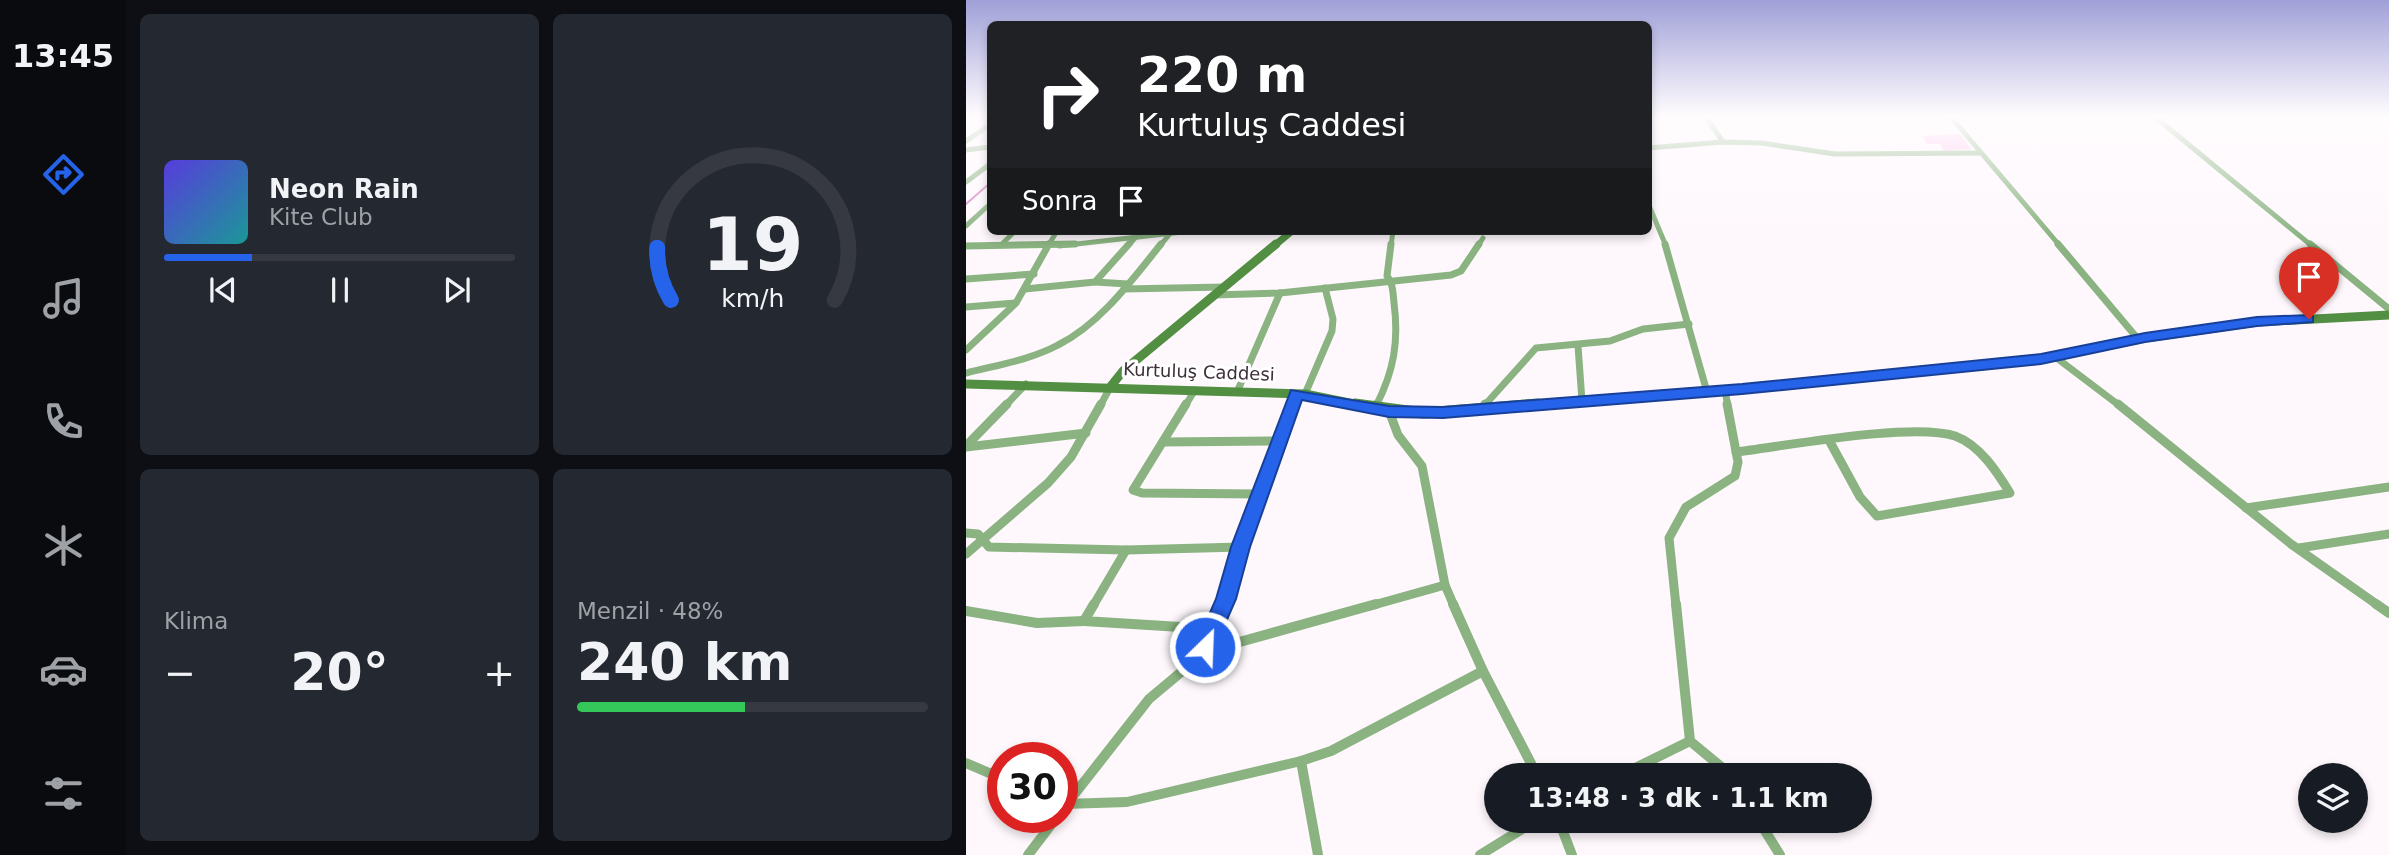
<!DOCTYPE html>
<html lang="tr">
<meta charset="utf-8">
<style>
:root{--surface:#171b24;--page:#242831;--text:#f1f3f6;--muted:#9ea1a6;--line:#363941;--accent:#2563eb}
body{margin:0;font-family:"DejaVu Sans",sans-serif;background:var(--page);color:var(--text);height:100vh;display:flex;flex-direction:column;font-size:26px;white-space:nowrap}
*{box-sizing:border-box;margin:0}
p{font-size:23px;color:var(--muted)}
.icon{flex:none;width:38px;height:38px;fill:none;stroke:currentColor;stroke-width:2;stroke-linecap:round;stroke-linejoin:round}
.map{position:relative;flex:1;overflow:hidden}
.panel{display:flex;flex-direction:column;gap:14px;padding:14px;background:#0d0f14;width:840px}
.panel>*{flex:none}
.hud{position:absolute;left:21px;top:21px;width:665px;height:214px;border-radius:10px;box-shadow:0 4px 10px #0003;background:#202124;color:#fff;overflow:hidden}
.fabs{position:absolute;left:1332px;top:763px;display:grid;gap:14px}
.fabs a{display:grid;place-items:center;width:70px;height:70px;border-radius:50%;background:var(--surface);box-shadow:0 4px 10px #0003;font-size:35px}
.speed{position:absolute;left:21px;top:742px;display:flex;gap:14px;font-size:35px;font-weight:700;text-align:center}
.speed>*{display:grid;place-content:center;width:91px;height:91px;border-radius:50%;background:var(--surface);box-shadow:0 4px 10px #0003;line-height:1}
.speed .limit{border:10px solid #d22;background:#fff;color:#111}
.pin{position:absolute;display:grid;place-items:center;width:60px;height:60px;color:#fff;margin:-72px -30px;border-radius:50% 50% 50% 0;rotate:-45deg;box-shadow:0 0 7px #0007}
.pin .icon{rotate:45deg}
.me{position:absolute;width:77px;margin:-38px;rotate:24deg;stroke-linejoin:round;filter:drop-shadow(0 0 5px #0008)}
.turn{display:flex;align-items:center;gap:24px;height:147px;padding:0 35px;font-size:32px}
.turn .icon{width:91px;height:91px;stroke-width:2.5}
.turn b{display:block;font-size:49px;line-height:60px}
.then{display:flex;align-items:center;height:66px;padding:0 35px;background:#0003;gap:14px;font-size:26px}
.big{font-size:52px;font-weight:700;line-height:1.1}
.panel .widget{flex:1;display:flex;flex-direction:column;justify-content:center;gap:10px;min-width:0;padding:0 24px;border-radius:10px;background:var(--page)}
.panel .dial{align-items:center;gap:0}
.dial svg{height:182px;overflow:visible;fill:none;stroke:var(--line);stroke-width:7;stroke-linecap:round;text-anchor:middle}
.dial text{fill:var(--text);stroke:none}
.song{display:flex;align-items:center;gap:21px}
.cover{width:84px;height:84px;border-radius:10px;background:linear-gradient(135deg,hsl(250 70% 55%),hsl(180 70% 35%))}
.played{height:7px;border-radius:4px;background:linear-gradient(90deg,var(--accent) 25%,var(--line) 25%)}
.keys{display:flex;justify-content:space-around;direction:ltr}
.heat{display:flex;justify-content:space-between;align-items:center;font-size:38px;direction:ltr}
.charge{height:10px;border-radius:5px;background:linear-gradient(90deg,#34c759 48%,var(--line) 0)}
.panel .tiles{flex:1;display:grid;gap:14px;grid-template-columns:repeat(2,1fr)}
.trip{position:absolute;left:518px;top:763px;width:388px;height:70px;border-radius:35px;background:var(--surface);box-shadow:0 4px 10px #0003;font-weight:700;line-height:70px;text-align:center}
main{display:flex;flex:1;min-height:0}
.dock{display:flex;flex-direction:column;width:126px;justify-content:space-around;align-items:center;background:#090b0e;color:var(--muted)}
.dock .icon{width:49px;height:49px}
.dock .on{color:var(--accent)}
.dock b{font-size:32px;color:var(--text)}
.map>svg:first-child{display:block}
.green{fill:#fdc3ec}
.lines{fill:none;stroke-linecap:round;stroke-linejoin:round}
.stream{stroke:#d583bf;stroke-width:2}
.street-far3{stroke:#8ab381;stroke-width:5}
.street-far2{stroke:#8ab381;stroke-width:7}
.street-far1{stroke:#8ab381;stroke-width:9}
.street{stroke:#8ab381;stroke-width:10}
.secondary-far2{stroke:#528f43;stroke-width:7}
.secondary-far1{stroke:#528f43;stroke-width:9}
.secondary{stroke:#528f43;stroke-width:11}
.route{fill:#2563eb;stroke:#184099;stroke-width:2}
.labels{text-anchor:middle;stroke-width:6;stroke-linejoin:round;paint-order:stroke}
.street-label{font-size:18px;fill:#3d3139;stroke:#fff}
</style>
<main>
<nav class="dock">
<b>13:45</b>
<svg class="icon on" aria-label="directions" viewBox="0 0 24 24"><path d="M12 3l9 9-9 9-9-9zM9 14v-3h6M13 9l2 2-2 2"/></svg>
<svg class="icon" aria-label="music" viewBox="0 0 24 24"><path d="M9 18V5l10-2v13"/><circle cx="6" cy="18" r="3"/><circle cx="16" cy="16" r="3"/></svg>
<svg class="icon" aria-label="phone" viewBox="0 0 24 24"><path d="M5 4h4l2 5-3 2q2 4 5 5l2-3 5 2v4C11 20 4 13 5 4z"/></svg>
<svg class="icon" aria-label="climate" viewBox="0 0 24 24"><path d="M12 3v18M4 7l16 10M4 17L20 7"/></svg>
<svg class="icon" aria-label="car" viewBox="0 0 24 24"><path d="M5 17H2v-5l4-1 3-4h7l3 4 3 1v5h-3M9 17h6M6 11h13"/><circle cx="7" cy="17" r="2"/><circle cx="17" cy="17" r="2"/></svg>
<svg class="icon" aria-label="filters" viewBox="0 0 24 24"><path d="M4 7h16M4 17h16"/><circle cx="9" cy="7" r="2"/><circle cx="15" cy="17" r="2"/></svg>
</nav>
<section class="panel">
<div class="tiles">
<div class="widget">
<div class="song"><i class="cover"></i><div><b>Neon Rain</b><p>Kite Club</p></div></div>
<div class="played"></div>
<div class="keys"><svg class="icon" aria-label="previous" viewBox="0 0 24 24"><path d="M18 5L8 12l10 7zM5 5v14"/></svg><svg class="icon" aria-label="pause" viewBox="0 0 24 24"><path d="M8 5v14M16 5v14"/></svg><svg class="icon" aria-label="next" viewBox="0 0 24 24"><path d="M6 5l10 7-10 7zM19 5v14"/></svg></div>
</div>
<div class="widget dial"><svg viewBox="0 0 100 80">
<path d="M14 69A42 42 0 1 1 86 69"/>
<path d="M14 69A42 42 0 0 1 8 46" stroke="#2563eb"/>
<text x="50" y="56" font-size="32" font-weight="700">19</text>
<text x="50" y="72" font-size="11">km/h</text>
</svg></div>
<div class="widget"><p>Klima</p>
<div class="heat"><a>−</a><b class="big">20°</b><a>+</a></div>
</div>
<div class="widget"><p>Menzil · 48%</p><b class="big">240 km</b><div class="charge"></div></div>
</div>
</section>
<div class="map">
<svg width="1423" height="855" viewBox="0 0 1423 855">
<rect width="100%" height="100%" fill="#fef8fc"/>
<polygon class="green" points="994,134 1005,149 978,151 974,144 961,144 956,136"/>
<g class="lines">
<polyline class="stream" points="0,204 24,183"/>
<g class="street-far3">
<polyline points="740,117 757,142"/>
<polyline points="985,117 1094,246"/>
<polyline points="1189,117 1346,246"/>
<polyline points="0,141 24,125"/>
<polyline points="682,148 757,142 796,143 869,154 1015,153"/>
<polyline points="0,150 24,147"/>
<polyline points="0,182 24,164"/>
<polyline points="682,203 700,246"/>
<polyline points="0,226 24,204"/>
<polyline points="35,245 49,231"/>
<polyline points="82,246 91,231"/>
<polyline points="93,246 225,231"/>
<polyline points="162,246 175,231"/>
<polyline points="194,246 206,231"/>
<polyline points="425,246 427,231"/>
<polyline points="512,246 517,238"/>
</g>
<g class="street-far2">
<polyline points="699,244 741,392"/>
<polyline points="1092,244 1172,339"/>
<polyline points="1344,244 1423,309"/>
<polyline points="0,246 109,244"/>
<polyline points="0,279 68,274"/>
<polyline points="129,282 162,284"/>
<polyline points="59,289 129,282 163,244"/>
<polyline points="158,289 258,287"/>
<polyline points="248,295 314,293 485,275 495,271 513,244"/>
<polyline points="0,307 49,303"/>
<polyline points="612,346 616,401"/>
<polyline points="0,350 50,303 83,244"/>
<polyline points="1088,356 1154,406"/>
<path d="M0,373c31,-8 64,-13 92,-28 42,-21 74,-65 103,-101"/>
<polyline points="759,391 762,406"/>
<polyline points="271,392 314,293"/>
<polyline points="339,394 366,331 367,319 359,288"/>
<polyline points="39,406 60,384"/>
<polyline points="134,406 145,386"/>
<polyline points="219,406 229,390"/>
<polyline points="327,406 331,394"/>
<path d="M410,406c18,-35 23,-65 18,-103 -1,-10 -1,-20 -7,-27l4,-32"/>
<polyline points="518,406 570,348 644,341 677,329 723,324"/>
</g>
<g class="street-far1">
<polyline points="220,404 167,490 176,493 294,494"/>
<polyline points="1152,404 1325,544 1413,606"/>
<polyline points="409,407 411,404"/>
<polyline points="515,409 519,404"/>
<polyline points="423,411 432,435 456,466 479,585 488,606"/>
<polyline points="197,442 314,441"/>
<polyline points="0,446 41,404"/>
<polyline points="0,447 120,433"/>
<path d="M770,452c49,-6 177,-30 219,-16 25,9 42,36 55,57l-133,23 -17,-19 -30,-55"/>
<polyline points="1280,508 1423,487"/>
<polyline points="0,533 12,534 23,547 160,550 275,547"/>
<polyline points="1333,548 1423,534"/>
<polyline points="0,554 82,483 105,457 135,404"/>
<polyline points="127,606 160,550"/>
<polyline points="257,606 327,404"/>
<polyline points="404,606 479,585"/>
<polyline points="710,606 703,538 720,507 769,476 772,462 761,404"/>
</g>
<g class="street">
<polyline points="128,604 118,621 247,629"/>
<polyline points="487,604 517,671 571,775"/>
<polyline points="710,604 724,741 765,775"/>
<polyline points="1410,604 1423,613"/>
<polyline points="0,611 71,623 118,621"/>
<polyline points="239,647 252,648 410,604"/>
<polyline points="335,761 352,855"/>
<polyline points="0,763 37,779"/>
<polyline points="655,775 724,741"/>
<polyline points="98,804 161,802 335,761 365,751 517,671"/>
<polyline points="96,810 183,699 226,663 239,647 258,604"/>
<polyline points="593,821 606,855"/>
<polyline points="793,821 814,855"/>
<polyline points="62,855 91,817"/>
<polyline points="514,855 569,821"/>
</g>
<polyline class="secondary-far2" points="308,246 326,231"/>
<g class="secondary-far1">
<polyline points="0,384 339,394 398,406"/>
<polyline points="145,386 157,371 310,244"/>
<polyline points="550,406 835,384 1075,359 1179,338 1291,322 1423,315"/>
</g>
<polyline class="secondary" points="389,404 457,413 572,404"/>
</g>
<linearGradient id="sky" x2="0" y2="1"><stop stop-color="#a0a0d8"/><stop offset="0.49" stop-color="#fffcfe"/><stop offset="1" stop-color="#fffcfe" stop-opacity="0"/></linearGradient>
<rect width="1423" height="237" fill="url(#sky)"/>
<polygon class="route" points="1343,315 1347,316 1347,322 1291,326 1179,342 1075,364 776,394 477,418 423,417 336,400 284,547 270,599 249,647 246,654 239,657 232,654 229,647 250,599 265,547 325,390 423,406 477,407 776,384 1075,354 1179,333 1291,317"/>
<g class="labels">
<g class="street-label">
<text transform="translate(233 372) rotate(2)" y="6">Kurtuluş Caddesi</text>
</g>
</g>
</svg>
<div class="fabs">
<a><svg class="icon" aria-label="layers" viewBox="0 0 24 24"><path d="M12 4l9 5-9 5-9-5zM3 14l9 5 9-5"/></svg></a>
</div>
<div class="speed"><div class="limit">30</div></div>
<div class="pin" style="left:1343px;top:319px;background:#d93025"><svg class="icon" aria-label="arrive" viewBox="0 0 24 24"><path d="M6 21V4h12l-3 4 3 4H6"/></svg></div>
<svg class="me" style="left:239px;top:647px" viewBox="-20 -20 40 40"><circle r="17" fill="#2563eb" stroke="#fff" stroke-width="3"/><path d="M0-11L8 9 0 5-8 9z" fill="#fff"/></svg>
<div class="trip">13:48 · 3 dk · 1.1 km</div>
<div class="hud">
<div class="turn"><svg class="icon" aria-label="right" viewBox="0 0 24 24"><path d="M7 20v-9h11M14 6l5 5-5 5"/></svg><div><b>220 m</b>Kurtuluş Caddesi</div></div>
<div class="then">Sonra<svg class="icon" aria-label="arrive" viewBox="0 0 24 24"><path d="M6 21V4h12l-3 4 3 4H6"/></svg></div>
</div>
</div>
</main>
